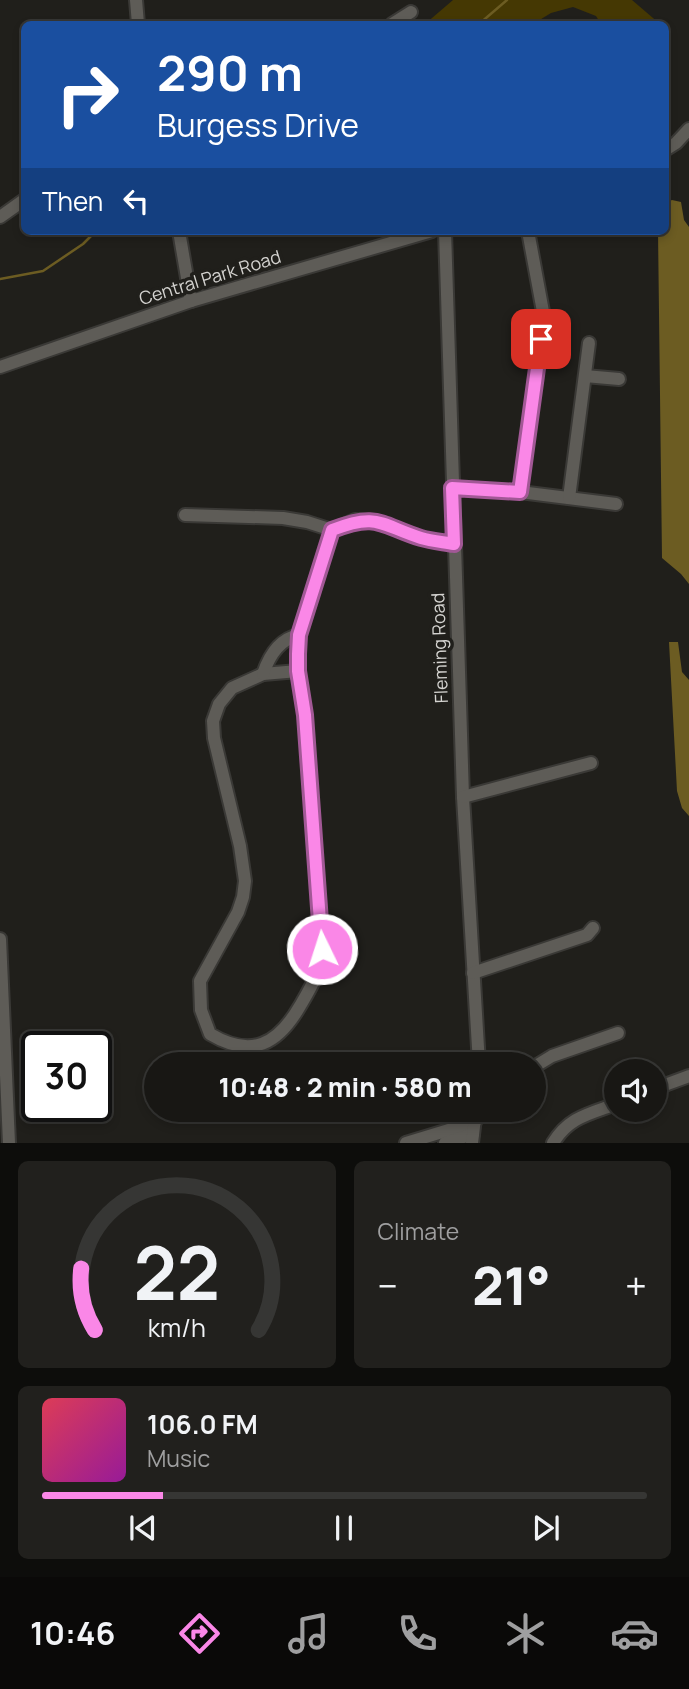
<!DOCTYPE html>
<meta charset="utf-8">
<style>
:root{--surface:#181714;--page:#21201d;--text:#f1f3f6;--muted:#9f9fa0;--line:#363634;--accent:#fa87e7}
body{margin:0;font-family:Manrope,sans-serif;background:var(--page);color:var(--text);height:100vh;display:flex;flex-direction:column;font-size:26px;white-space:nowrap}
*{box-sizing:border-box;margin:0}
p{font-size:23px;color:var(--muted)}
.icon{flex:none;width:38px;height:38px;fill:none;stroke:currentColor;stroke-width:2;stroke-linecap:round;stroke-linejoin:round}
.map{position:relative;height:1143px;overflow:hidden}
.details{display:flex;flex-direction:column;gap:18px;padding:18px;background:#0d0d0b;flex:1}
.details>*{flex:none}
.hud{position:absolute;left:21px;top:21px;width:648px;height:214px;border-radius:10px;box-shadow:0 4px 10px #0003,0 0 0 2px var(--line);background:#1a4fa0;color:#fff;overflow:hidden}
.controls{position:absolute;left:604px;top:1059px;display:grid;gap:14px}
.controls a{display:grid;place-items:center;width:63px;height:63px;border-radius:50%;background:var(--surface);box-shadow:0 4px 10px #0003,0 0 0 2px var(--line);font-size:35px}
.speed{position:absolute;left:21px;top:1031px;display:flex;gap:14px;font-size:35px;font-weight:700;text-align:center}
.speed>*{display:grid;place-content:center;width:91px;height:91px;border-radius:50%;background:var(--surface);box-shadow:0 4px 10px #0003,0 0 0 2px var(--line);line-height:1}
.speed .limit{border:4px solid #111;border-radius:10px;background:#fff;color:#111}
.pin{position:absolute;display:grid;place-items:center;width:60px;height:60px;color:#fff;margin:-30px;border-radius:14px;box-shadow:0 4px 10px #0006}
.me{position:absolute;width:77px;margin:-38px;rotate:356deg;stroke-linejoin:round;filter:drop-shadow(0 0 5px #0008)}
.turn{display:flex;align-items:center;gap:24px;height:147px;padding:0 21px;font-size:32px}
.turn .icon{width:91px;height:91px;stroke-width:2.5}
.turn b{display:block;font-size:49px;line-height:60px}
.then{display:flex;align-items:center;height:66px;padding:0 21px;background:#0003;gap:14px;font-size:26px}
.big{font-size:52px;font-weight:800;line-height:1.1}
.details .tile{flex:1;display:flex;flex-direction:column;justify-content:center;gap:10px;min-width:0;padding:0 24px;border-radius:10px;background:var(--page)}
.details .dial{align-items:center;gap:0}
.dial svg{height:182px;overflow:visible;fill:none;stroke:var(--line);stroke-width:7;stroke-linecap:round;text-anchor:middle}
.dial text{fill:var(--text);stroke:none}
.song{display:flex;align-items:center;gap:21px}
.cover{width:84px;height:84px;border-radius:10px;background:linear-gradient(135deg,hsl(350 70% 55%),hsl(300 70% 35%))}
.played{height:7px;border-radius:4px;background:linear-gradient(90deg,var(--accent) 20%,var(--line) 20%)}
.keys{display:flex;justify-content:space-around;direction:ltr}
.heat{display:flex;justify-content:space-between;align-items:center;font-size:38px;direction:ltr}
.details .tiles{flex:1;display:grid;gap:18px;grid-template-columns:1fr 1fr}
.tile:last-child{grid-column:span 2}
.trip{position:absolute;left:144px;top:1052px;width:402px;height:70px;border-radius:35px;background:var(--surface);box-shadow:0 4px 10px #0003,0 0 0 2px var(--line);font-weight:800;line-height:70px;text-align:center}
.menu{display:flex;height:112px;justify-content:space-around;align-items:center;background:#0a0908;color:var(--muted)}
.menu .icon{width:49px;height:49px}
.menu .active{color:var(--accent)}
.menu b{font-size:32px;color:var(--text)}
.map>svg:first-child{display:block}
.green{fill:#453803}
.water{fill:#6c5c22}
.lines{fill:none;stroke-linecap:round;stroke-linejoin:round}
.stream{stroke:#6c5c22;stroke-width:2.5}
.minor-casing{stroke:#3a3936;stroke-width:16}
.minor{stroke:#5e5c57;stroke-width:12}
.route-casing{stroke:#a25896;stroke-width:18}
.route{stroke:#fa87e7;stroke-width:12}
.labels{text-anchor:middle;stroke-width:7;stroke-linejoin:round;paint-order:stroke}
.street-label{font-size:18px;fill:#d4d3d0;stroke:#201f1b}
</style>
<div class="map">
<svg width="689" height="1143" viewBox="0 0 689 1143">
<rect width="100%" height="100%" fill="#201f1b"/>
<polygon class="green" points="453,0 632,0 660,24 601,24 596,16 573,7 551,13 533,24 425,24"/>
<g class="water">
<polygon points="672,200 681,202 684,220 689,227 689,584 681,574 662,558 658,231 665,231 665,203"/>
<polygon points="669,642 678,642 682,672 689,680 689,816 682,808 677,791"/>
</g>
<g class="lines">
<g class="stream">
<polyline points="479,24 507,0"/>
<polyline points="0,279 43,271 83,244 96,231"/>
</g>
<g class="minor-casing">
<g id="minor">
<polyline points="136,0 138,24"/>
<polyline points="392,24 411,12"/>
<polyline points="665,150 676,143 689,129"/>
<polyline points="0,217 24,200"/>
<polyline points="179,231 191,301"/>
<polyline points="445,231 463,797 479,1064"/>
<polyline points="0,367 191,301 432,231"/>
<polyline points="585,376 619,379"/>
<polyline points="452,488 520,492 616,504"/>
<polyline points="520,492 544,317 528,231"/>
<polyline points="569,498 589,343"/>
<polyline points="185,515 283,518 307,522 332,530 355,520 376,521 421,538 454,544"/>
<path d="M298,671l-35,3 -31,14 -13,16 -6,17 1,17 26,108 5,35 -2,16 -5,15 -38,69 1,29 9,24c42,25 68,10 90,-28 14,-24 18,-30 22,-57l-17,-234 -7,-44 -1,-17 2,-19 33,-105"/>
<path d="M263,674c6,-18 16,-35 36,-39"/>
<polyline points="463,797 591,763"/>
<polyline points="0,939 9,1143"/>
<polyline points="473,973 587,935 593,928"/>
<polyline points="534,1067 552,1056 618,1033"/>
<polyline points="654,1089 689,1076"/>
<polyline points="406,1143 475,1122"/>
<polyline points="445,1143 473,1134"/>
<polyline points="472,1143 476,1110"/>
<path d="M553,1143c16,-26 36,-29 63,-39"/>
</g>
</g>
<use href="#minor" class="minor"/>
</g>
<g class="lines">
<g class="route-casing">
<path id="route" d="M322,949l-17,-234 -7,-44v-17l1,-19 33,-105c46,-18 48,-5 89,8 10,3 22,4 33,6l-2,-56 68,4 21,-153"/>
</g>
<use href="#route" class="route"/>
</g>
<g class="labels">
<g class="street-label">
<text transform="translate(210 278) rotate(-17)" y="6">Central Park Road</text>
<text transform="translate(440 648) rotate(-92)" y="6">Fleming Road</text>
</g>
</g>
</svg>
<div class="controls">
<a><svg class="icon" aria-label="sound" viewBox="0 0 24 24"><path d="M4 9h4l5-4v14l-5-4H4zM17 9q2 3 0 6"/></svg></a>
</div>
<div class="speed"><div class="limit">30</div></div>
<div class="pin" style="left:541px;top:339px;background:#d93025"><svg class="icon" aria-label="arrive" viewBox="0 0 24 24"><path d="M6 21V4h12l-3 4 3 4H6"/></svg></div>
<svg class="me" style="left:322px;top:949px" viewBox="-20 -20 40 40"><circle r="17" fill="#fa87e7" stroke="#fff" stroke-width="3"/><path d="M0-11L8 9 0 5-8 9z" fill="#fff"/></svg>
<div class="trip">10:48 · 2 min · 580 m</div>
<div class="hud">
<div class="turn"><svg class="icon" aria-label="right" viewBox="0 0 24 24"><path d="M7 20v-9h11M14 6l5 5-5 5"/></svg><div><b>290 m</b>Burgess Drive</div></div>
<div class="then">Then<svg class="icon" aria-label="left" viewBox="0 0 24 24"><path d="M17 20v-9H6M10 6l-5 5 5 5"/></svg></div>
</div>
</div>
<section class="details">
<div class="tiles">
<div class="tile dial"><svg viewBox="0 0 100 80">
<path d="M14 69A42 42 0 1 1 86 69"/>
<path d="M14 69A42 42 0 0 1 8 42" stroke="#fa87e7"/>
<text x="50" y="56" font-size="32" font-weight="700">22</text>
<text x="50" y="72" font-size="11">km/h</text>
</svg></div>
<div class="tile"><p>Climate</p>
<div class="heat"><a>−</a><b class="big">21°</b><a>+</a></div>
</div>
<div class="tile">
<div class="song"><i class="cover"></i><div><b>106.0 FM</b><p>Music</p></div></div>
<div class="played"></div>
<div class="keys"><svg class="icon" aria-label="previous" viewBox="0 0 24 24"><path d="M18 5L8 12l10 7zM5 5v14"/></svg><svg class="icon" aria-label="pause" viewBox="0 0 24 24"><path d="M8 5v14M16 5v14"/></svg><svg class="icon" aria-label="next" viewBox="0 0 24 24"><path d="M6 5l10 7-10 7zM19 5v14"/></svg></div>
</div>
</div>
</section>
<nav class="menu">
<b>10:46</b>
<svg class="icon active" aria-label="directions" viewBox="0 0 24 24"><path d="M12 3l9 9-9 9-9-9zM9 14v-3h6M13 9l2 2-2 2"/></svg>
<svg class="icon" aria-label="music" viewBox="0 0 24 24"><path d="M9 18V5l10-2v13"/><circle cx="6" cy="18" r="3"/><circle cx="16" cy="16" r="3"/></svg>
<svg class="icon" aria-label="phone" viewBox="0 0 24 24"><path d="M5 4h4l2 5-3 2q2 4 5 5l2-3 5 2v4C11 20 4 13 5 4z"/></svg>
<svg class="icon" aria-label="climate" viewBox="0 0 24 24"><path d="M12 3v18M4 7l16 10M4 17L20 7"/></svg>
<svg class="icon" aria-label="car" viewBox="0 0 24 24"><path d="M5 17H2v-5l4-1 3-4h7l3 4 3 1v5h-3M9 17h6M6 11h13"/><circle cx="7" cy="17" r="2"/><circle cx="17" cy="17" r="2"/></svg>
</nav>
